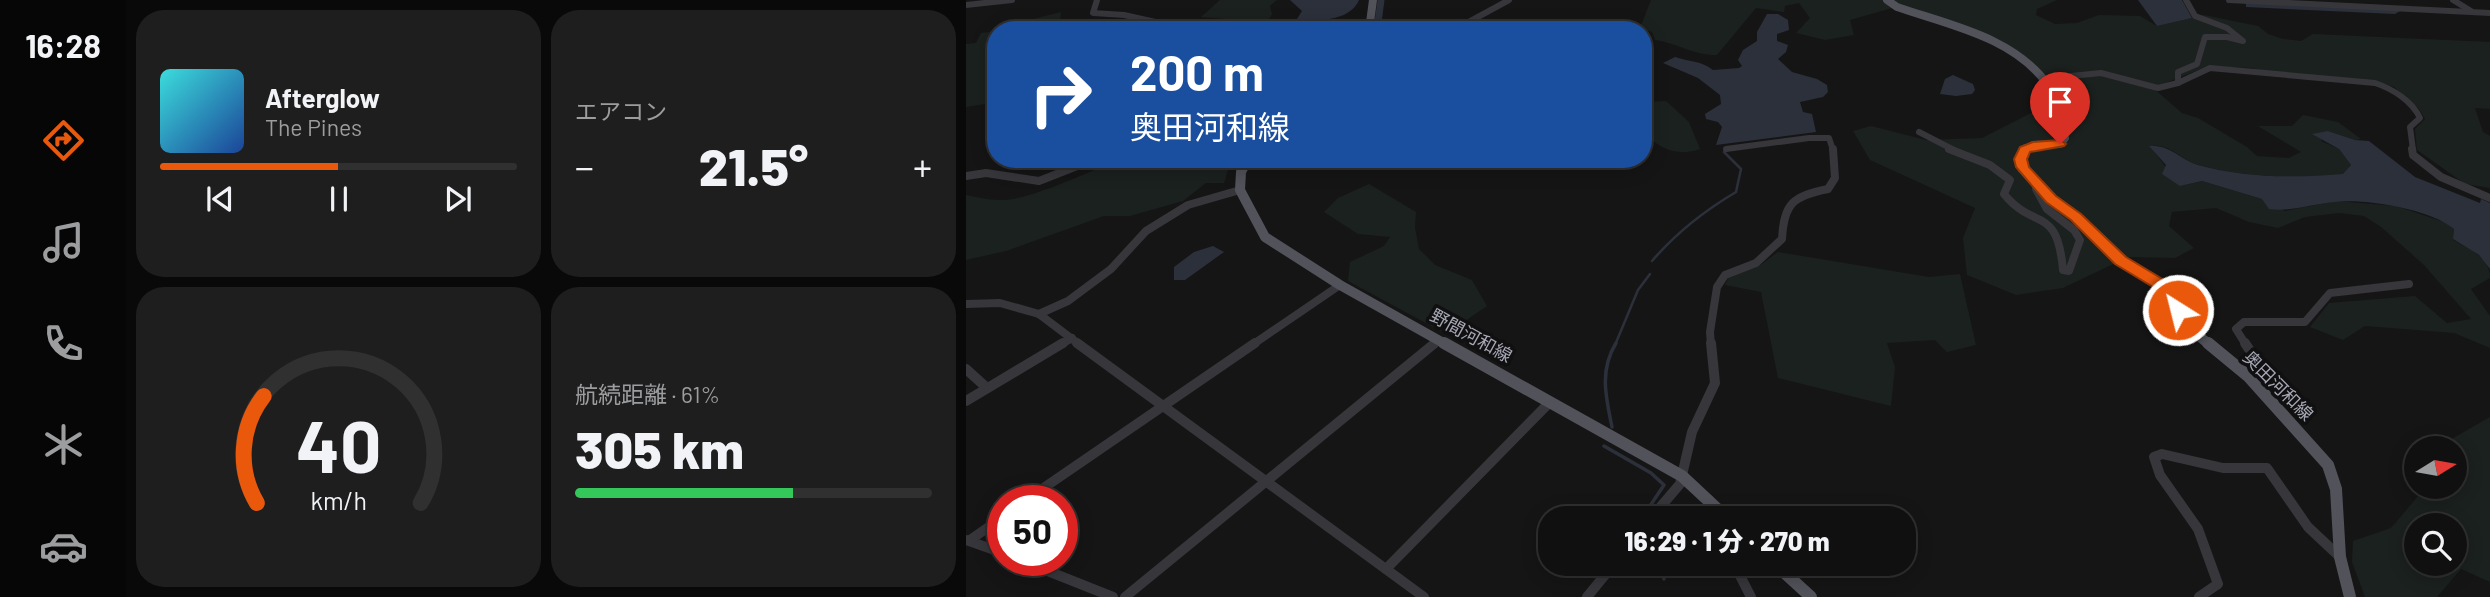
<!DOCTYPE html>
<html lang="ja">
<meta charset="utf-8">
<style>
:root{--surface:#101010;--page:#1e1e1e;--text:#f1f3f6;--muted:#9c9d9f;--line:#303030;--accent:#ea580c}
body{margin:0;font-family:Barlow,"Noto Sans JP",sans-serif;background:var(--page);color:var(--text);height:100vh;display:flex;flex-direction:column;font-size:26px;white-space:nowrap}
*{box-sizing:border-box;margin:0}
p{font-size:23px;color:var(--muted)}
.icon{flex:none;width:38px;height:38px;fill:none;stroke:currentColor;stroke-width:2;stroke-linecap:round;stroke-linejoin:round}
.map{position:relative;flex:1;overflow:hidden}
.drawer{display:flex;flex-direction:column;gap:10px;padding:10px;background:#090909;width:840px}
.drawer>*{flex:none}
.banner{position:absolute;left:21px;top:21px;width:665px;height:147px;border-radius:28px;box-shadow:0 4px 18px #0003,0 0 0 2px var(--line);background:#1a4fa0;color:#fff;overflow:hidden}
.needle{width:46px;rotate:79deg}
.fabs{position:absolute;left:1438px;top:436px;display:grid;gap:14px}
.fabs a{display:grid;place-items:center;width:63px;height:63px;border-radius:50%;background:var(--surface);box-shadow:0 4px 18px #0003,0 0 0 2px var(--line);font-size:35px}
.speed{position:absolute;left:21px;top:485px;display:flex;gap:14px;font-size:35px;font-weight:700;text-align:center}
.speed>*{display:grid;place-content:center;width:91px;height:91px;border-radius:50%;background:var(--surface);box-shadow:0 4px 18px #0003,0 0 0 2px var(--line);line-height:1}
.speed .limit{border:10px solid #d22;background:#fff;color:#111}
.pin{position:absolute;display:grid;place-items:center;width:60px;height:60px;color:#fff;margin:-72px -30px;border-radius:50% 50% 50% 0;rotate:-45deg;box-shadow:0 0 7px #0007}
.pin .icon{rotate:45deg}
.me{position:absolute;width:77px;margin:-38px;rotate:324deg;stroke-linejoin:round;filter:drop-shadow(0 0 5px #0008)}
.turn{display:flex;align-items:center;gap:24px;height:147px;padding:0 28px;font-size:32px}
.turn .icon{width:91px;height:91px;stroke-width:2.5}
.turn b{display:block;font-size:49px;line-height:60px}
.big{font-size:52px;font-weight:800;line-height:1.1}
.drawer .card{flex:1;display:flex;flex-direction:column;justify-content:center;gap:10px;min-width:0;padding:0 24px;border-radius:28px;background:var(--page)}
.drawer .dial{align-items:center;gap:0}
.dial svg{height:182px;overflow:visible;fill:none;stroke:var(--line);stroke-width:7;stroke-linecap:round;text-anchor:middle}
.dial text{fill:var(--text);stroke:none}
.song{display:flex;align-items:center;gap:21px}
.cover{width:84px;height:84px;border-radius:10px;background:linear-gradient(135deg,hsl(180 70% 55%),hsl(220 70% 35%))}
.played{height:7px;border-radius:4px;background:linear-gradient(90deg,var(--accent) 50%,var(--line) 50%)}
.keys{display:flex;justify-content:space-around;direction:ltr}
.heat{display:flex;justify-content:space-between;align-items:center;font-size:38px;direction:ltr}
.charge{height:10px;border-radius:5px;background:linear-gradient(90deg,#34c759 61%,var(--line) 0)}
.drawer .tiles{flex:1;display:grid;gap:10px;grid-template-columns:repeat(2,1fr)}
.trip{position:absolute;left:572px;top:506px;width:378px;height:70px;border-radius:28px;background:var(--surface);box-shadow:0 4px 18px #0003,0 0 0 2px var(--line);font-weight:800;line-height:70px;text-align:center}
main{display:flex;flex:1;min-height:0}
.menu{display:flex;flex-direction:column;width:126px;justify-content:space-around;align-items:center;background:#060606;color:var(--muted)}
.menu .icon{width:49px;height:49px}
.menu .active{color:var(--accent)}
.menu b{font-size:32px;color:var(--text)}
.map>svg:first-child{display:block}
.green{fill:#1b211e;fill-rule:evenodd}
.water{fill:#2c303a}
.lines{fill:none;stroke-linecap:round;stroke-linejoin:round}
.stream-far1{stroke:#2c303a;stroke-width:2.5}
.stream{stroke:#2c303a;stroke-width:3.5}
.canal{stroke:#2c303a;stroke-width:7}
.river{fill:#2c303a;fill-rule:evenodd}
.minor-far2{stroke:#36363b;stroke-width:6}
.minor-far1{stroke:#36363b;stroke-width:8}
.minor{stroke:#36363b;stroke-width:10}
.major-far2{stroke:#52525a;stroke-width:8}
.major-far1{stroke:#52525a;stroke-width:10}
.major{stroke:#52525a;stroke-width:12}
.route{fill:#ea580c;stroke:#983908;stroke-width:2}
.labels{text-anchor:middle;stroke-width:7;stroke-linejoin:round;paint-order:stroke}
.street-label{font-size:18px;fill:#a7a8b6;stroke:#101011}
</style>
<main>
<nav class="menu">
<b>16:28</b>
<svg class="icon active" aria-label="directions" viewBox="0 0 24 24"><path d="M12 3l9 9-9 9-9-9zM9 14v-3h6M13 9l2 2-2 2"/></svg>
<svg class="icon" aria-label="music" viewBox="0 0 24 24"><path d="M9 18V5l10-2v13"/><circle cx="6" cy="18" r="3"/><circle cx="16" cy="16" r="3"/></svg>
<svg class="icon" aria-label="phone" viewBox="0 0 24 24"><path d="M5 4h4l2 5-3 2q2 4 5 5l2-3 5 2v4C11 20 4 13 5 4z"/></svg>
<svg class="icon" aria-label="climate" viewBox="0 0 24 24"><path d="M12 3v18M4 7l16 10M4 17L20 7"/></svg>
<svg class="icon" aria-label="car" viewBox="0 0 24 24"><path d="M5 17H2v-5l4-1 3-4h7l3 4 3 1v5h-3M9 17h6M6 11h13"/><circle cx="7" cy="17" r="2"/><circle cx="17" cy="17" r="2"/></svg>
</nav>
<section class="drawer">
<div class="tiles">
<div class="card">
<div class="song"><i class="cover"></i><div><b>Afterglow</b><p>The Pines</p></div></div>
<div class="played"></div>
<div class="keys"><svg class="icon" aria-label="previous" viewBox="0 0 24 24"><path d="M18 5L8 12l10 7zM5 5v14"/></svg><svg class="icon" aria-label="pause" viewBox="0 0 24 24"><path d="M8 5v14M16 5v14"/></svg><svg class="icon" aria-label="next" viewBox="0 0 24 24"><path d="M6 5l10 7-10 7zM19 5v14"/></svg></div>
</div>
<div class="card"><p>エアコン</p>
<div class="heat"><a>−</a><b class="big">21.5°</b><a>+</a></div>
</div>
<div class="card dial"><svg viewBox="0 0 100 80">
<path d="M14 69A42 42 0 1 1 86 69"/>
<path d="M14 69A42 42 0 0 1 17 22" stroke="#ea580c"/>
<text x="50" y="56" font-size="32" font-weight="700">40</text>
<text x="50" y="72" font-size="11">km/h</text>
</svg></div>
<div class="card"><p>航続距離 · 61%</p><b class="big">305 km</b><div class="charge"></div></div>
</div>
</section>
<div class="map">
<svg width="1524" height="597" viewBox="0 0 1524 597">
<rect width="100%" height="100%" fill="#151516"/>
<g class="green">
<polygon points="254,0 311,0 304,6 306,14 301,23 285,25 272,20 235,17"/>
<path d="M685,0h406l-20,9 -1,6 19,9 22,-1 22,-8 41,1 17,10 47,-11 54,11 10,8 15,5 18,2 12,-7 177,8v67l-15,-1 8,24 7,4v52l-25,-4 -48,-34 -2,-21 10,-10 -6,-10 -25,-22 -18,-6 -98,-7 -27,-6 -43,-2 -55,22 29,25 16,5 49,29 10,9 32,2 12,-6 -43,-26h34l11,-11 35,7 23,17 -6,1 -27,-9 -7,10 18,8 12,16 -8,10c-49,3 -97,3 -144,-10 -17,-4 -30,-23 -49,-19l30,40 22,-5 60,18 23,12 51,-10 60,5 51,17 7,6 -1,11c16,9 37,17 37,38l-19,11 19,27v32l-36,-15 -89,-7 -22,14 -33,-13 19,-24 86,-7 32,27 24,-4 -47,-54 -43,-38 -17,-11 -25,-3 -34,4 -27,11 -29,-6 -33,-14 -44,4 -3,14 25,22 -19,10 -47,-1 -65,31 -47,7 -49,-20 -4,-37 12,-30 -105,-48 -17,-29 18,-5 55,14 56,-2 65,-33 6,-18 -18,-23 -26,-16 -110,-42 -49,14 4,15 -29,5 -29,-7 14,-15 -11,-15 -14,3 -1,6 -28,-4 -39,47c-25,0 -37,-11 -62,-15l-3,-8 -12,-4z"/>
<polygon points="95,12 93,30 37,30 41,29 43,25"/>
<polygon points="30,31 30,88 19,104 0,107 0,44 10,43 15,33"/>
<path d="M700,101l23,21 11,27c-22,8 -41,0 -57,-17v-30z"/>
<path d="M159,159h69l36,4 -6,20h-18l-23,18 -53,15h-26l-98,35 -40,9v-65c11,2 22,5 33,5 34,1 91,-31 126,-41z"/>
<polygon points="403,184 450,212 449,228 453,249 469,265 506,280 521,306 480,334 382,281 384,262 418,246 424,237 392,234 358,212 372,198"/>
<polygon points="812,252 963,277 994,274 1010,345 981,352 969,340 921,343 929,367 925,406 812,378 795,292 759,285 763,276 793,266"/>
<path d="M1524,417v165l-29,-13 -24,28h-72l-13,-35 1,-21 38,-13 29,-34 20,-7 15,-1v-38h-19zM1451,525h38v39h-38z"/>
</g>
<g class="water">
<path d="M324,0h69c-10,22 -41,21 -62,19l5,-8z"/>
<polygon points="1172,0 1216,0 1226,18 1191,26"/>
<path d="M801,14h11l10,6 1,10 -12,4v7l11,4 -2,7 -8,7 14,13 25,7 10,6 1,7 -5,5 -23,5 3,10 9,2 4,18 -100,13 6,-18 -4,-5 -12,-3 -1,-5 16,-10 -1,-9 -22,-17 -35,-15 12,-6c14,5 25,3 38,13l26,-2 3,-2 -4,-6 5,-10 14,-9v-9z"/>
<polygon points="987,75 1007,84 1009,90 1006,94 990,96 974,94 979,79"/>
<path d="M1362,131l27,9 14,1 46,36 65,26 1,-4 9,4v66l-11,-14 -26,-16 1,-10c-23,-20 -90,-31 -120,-27 -22,2 -42,10 -65,7l-7,-10 -60,-18 -22,5 -18,-12 4,-9 -17,-19c20,-2 32,14 49,19 48,13 96,13 145,9l8,-9 -12,-16 -27,-15z"/>
<polygon points="247,246 258,252 219,280 208,280 208,267 228,252"/>
</g>
<g class="lines">
<g class="stream-far1">
<path d="M686,261c24,-28 52,-50 84,-69l5,-23 -17,-17"/>
<polyline points="649,345 672,290 684,274"/>
</g>
<g class="stream">
<path d="M646,427c-6,-30 -13,-56 4,-84"/>
<polyline points="638,446 685,473 698,485 676,518"/>
<polyline points="692,564 698,579"/>
</g>
<polyline class="canal" points="411,30 415,0"/>
<polygon class="river" points="1284,2 1429,8 1434,11 1429,14 1280,7 1280,3"/>
<g class="minor-far2">
<polyline points="131,0 127,13 158,15 225,30"/>
<polyline points="1263,0 1524,13"/>
<polyline points="1487,0 1505,11"/>
<polyline points="0,5 46,0"/>
<polyline points="488,30 543,0"/>
<polyline points="1212,83 1212,72 1231,64 1239,37 1261,37 1277,41 1261,28 1229,16 1220,0"/>
<path d="M1082,85l13,-8 40,-4 57,15 20,-5 32,-15 165,15c18,6 37,18 45,35l-10,9 3,23"/>
<polyline points="953,132 988,150"/>
<polyline points="760,149 843,138 863,138 867,150"/>
</g>
<g class="minor-far1">
<path d="M983,149l41,16 20,15 -6,14c31,38 53,10 59,76l6,1 11,-31 -6,-10 -27,-21 -11,-20 2,-5"/>
<polyline points="1446,149 1447,155 1475,177 1524,198"/>
<polyline points="0,176 20,173 73,181 129,159"/>
<polyline points="0,304 34,303 73,314 114,345"/>
<polyline points="73,314 102,301 145,269 180,231 222,205 274,190"/>
<polyline points="94,345 106,338"/>
<polyline points="286,345 374,285"/>
<polyline points="467,345 473,340"/>
<path d="M745,345l-1,-13 7,-45 8,-12 31,-12 26,-24c2,-36 11,-43 46,-50l7,-11 -2,-29"/>
<polyline points="1280,345 1270,329 1278,322 1339,322 1364,293 1443,284"/>
</g>
<g class="minor">
<polyline points="111,343 458,597"/>
<polyline points="1279,343 1292,363 1282,376"/>
<polyline points="0,369 21,388"/>
<polyline points="0,401 97,343"/>
<polyline points="60,500 289,343"/>
<polyline points="743,500 743,518"/>
<polyline points="685,518 714,484 726,432 749,383 745,343"/>
<polyline points="0,540 37,553"/>
<polyline points="4,540 37,517"/>
<polyline points="54,560 147,597"/>
<polyline points="768,564 785,597"/>
<polyline points="420,569 584,402"/>
<polyline points="159,597 469,343"/>
<polyline points="621,597 648,564"/>
<polyline points="1233,597 1252,584 1232,529 1194,475 1188,457 1196,454 1257,468 1301,468 1342,527 1374,557"/>
</g>
<g class="major-far2">
<path d="M921,0l10,7c52,18 117,30 151,78l-1,14 18,39 -5,6 -27,1 -9,5"/>
<polyline points="403,30 407,0"/>
</g>
<g class="major-far1">
<polyline points="1060,149 1055,159 1056,168 1085,199 1103,211 1155,260 1193,283 1223,328 1244,345"/>
<polyline points="282,159 275,172 274,190 299,237 374,285 481,345"/>
</g>
<g class="major">
<polyline points="478,343 716,476 761,518"/>
<polyline points="1242,343 1282,376 1362,465 1370,489 1374,557 1384,597"/>
<polyline points="809,564 845,597"/>
</g>
</g>
<polygon class="route" points="1094,140 1100,144 1098,146 1064,152 1061,159 1063,167 1090,196 1115,214 1160,257 1198,280 1220,310 1217,314 1206,314 1187,287 1149,264 1105,220 1080,202 1050,167 1048,159 1054,147 1067,142"/>
<g class="labels">
<g class="street-label">
<text transform="translate(505 336) rotate(29)" y="6">野間河和線</text>
<text transform="translate(1312 386) rotate(45)" y="6">奥田河和線</text>
</g>
</g>
</svg>
<div class="fabs">
<a><svg class="needle" viewBox="-14 -14 28 28"><path d="M0-13l5 13h-10z" fill="#e53935"/><path d="M0 13l5-13h-10z" fill="#9c9d9f"/></svg></a>
<a><svg class="icon" aria-label="search" viewBox="0 0 24 24"><circle cx="10" cy="10" r="6"/><path d="M15 15l6 6"/></svg></a>
</div>
<div class="speed"><div class="limit">50</div></div>
<div class="pin" style="left:1094px;top:144px;background:#d93025"><svg class="icon" aria-label="arrive" viewBox="0 0 24 24"><path d="M6 21V4h12l-3 4 3 4H6"/></svg></div>
<svg class="me" style="left:1212px;top:310px" viewBox="-20 -20 40 40"><circle r="17" fill="#ea580c" stroke="#fff" stroke-width="3"/><path d="M0-11L8 9 0 5-8 9z" fill="#fff"/></svg>
<div class="trip">16:29 · 1 分 · 270 m</div>
<div class="banner">
<div class="turn"><svg class="icon" aria-label="right" viewBox="0 0 24 24"><path d="M7 20v-9h11M14 6l5 5-5 5"/></svg><div><b>200 m</b>奥田河和線</div></div>
</div>
</div>
</main>
